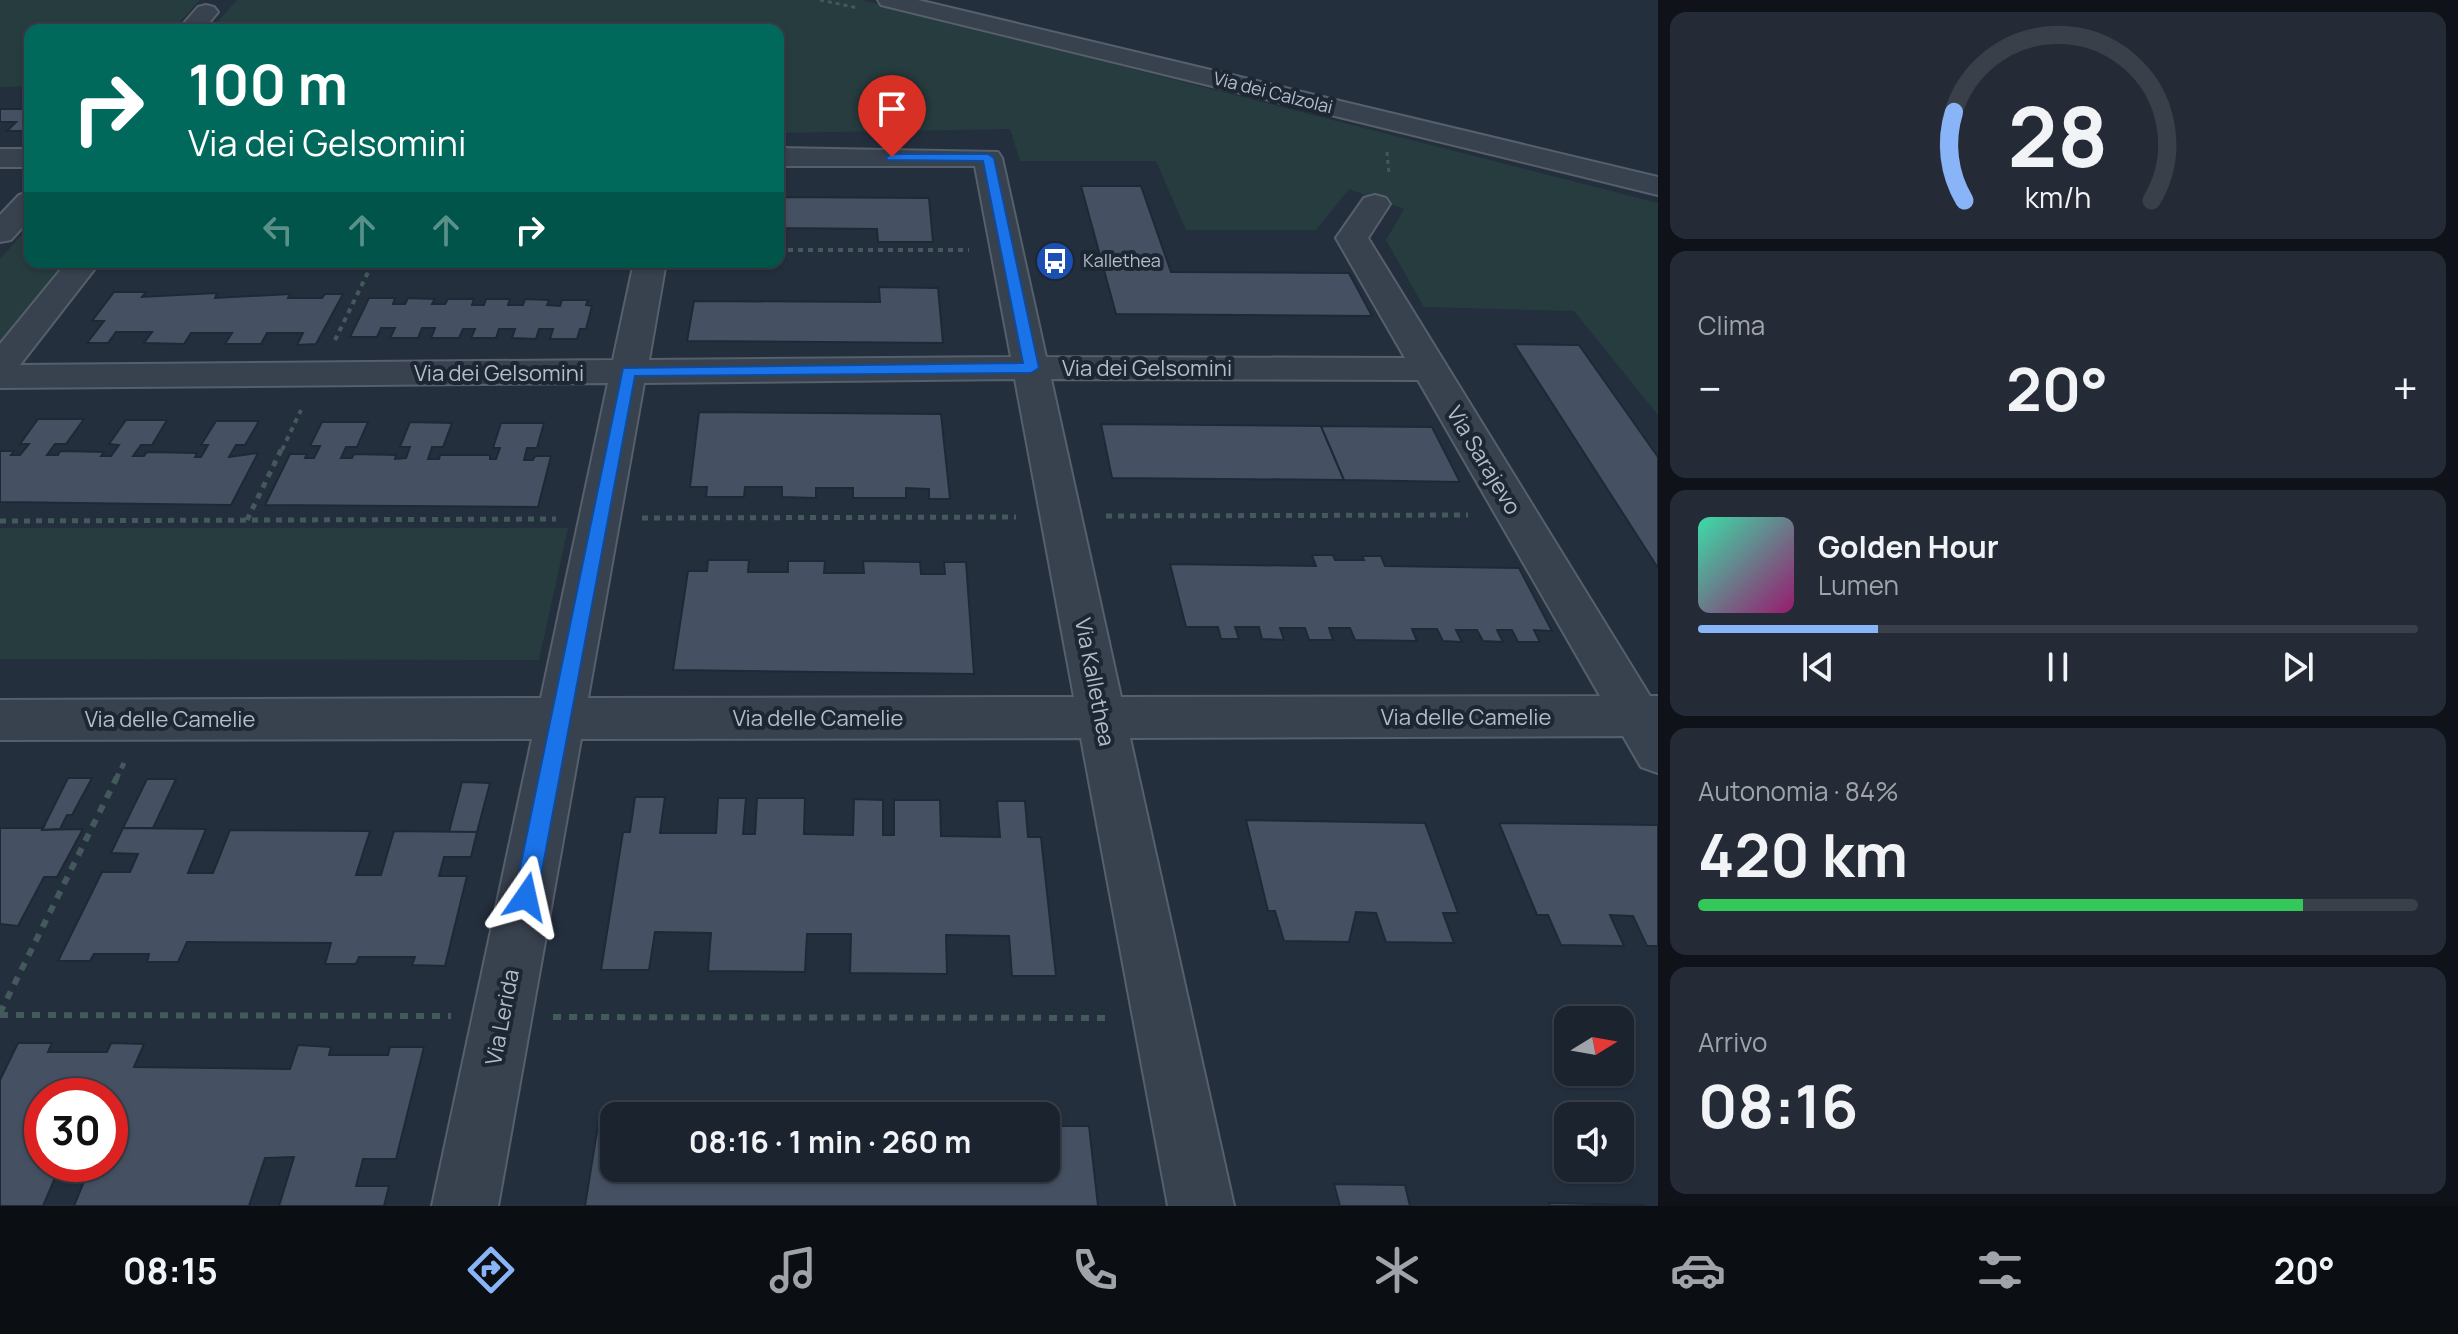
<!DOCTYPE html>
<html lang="it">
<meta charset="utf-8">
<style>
:root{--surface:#1b232e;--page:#242b36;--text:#f1f3f6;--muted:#a0a4aa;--line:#39404a;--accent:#8ab4f8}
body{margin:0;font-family:Manrope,sans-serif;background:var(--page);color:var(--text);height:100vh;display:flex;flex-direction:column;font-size:30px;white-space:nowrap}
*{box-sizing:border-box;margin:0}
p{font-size:26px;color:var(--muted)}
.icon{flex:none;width:44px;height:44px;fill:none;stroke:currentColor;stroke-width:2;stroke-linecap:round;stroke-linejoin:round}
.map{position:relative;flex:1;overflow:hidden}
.side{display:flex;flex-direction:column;gap:12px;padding:12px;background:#0f1319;width:800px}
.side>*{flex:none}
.hud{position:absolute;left:24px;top:24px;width:760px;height:244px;border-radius:16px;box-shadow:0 2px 6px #0004,0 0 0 2px var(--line);background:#00695c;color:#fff;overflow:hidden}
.needle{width:52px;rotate:79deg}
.tools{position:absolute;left:1554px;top:1006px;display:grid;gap:16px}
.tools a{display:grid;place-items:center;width:80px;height:80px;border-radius:16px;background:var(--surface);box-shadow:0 2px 6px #0004,0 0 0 2px var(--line);font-size:40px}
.speed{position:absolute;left:24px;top:1078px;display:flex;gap:16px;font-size:40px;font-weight:700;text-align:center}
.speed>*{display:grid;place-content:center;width:104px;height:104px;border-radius:50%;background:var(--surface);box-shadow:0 2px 6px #0004,0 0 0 2px var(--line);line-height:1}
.speed .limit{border:12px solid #d22;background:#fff;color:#111}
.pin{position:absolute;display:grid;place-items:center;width:68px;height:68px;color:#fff;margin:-82px -34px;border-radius:50% 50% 50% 0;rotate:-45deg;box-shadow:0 0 8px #0007}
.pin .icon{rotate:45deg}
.me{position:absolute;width:88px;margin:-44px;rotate:11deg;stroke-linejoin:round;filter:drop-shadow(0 0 6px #0008)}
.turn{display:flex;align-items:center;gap:28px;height:168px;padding:0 32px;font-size:36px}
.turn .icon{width:104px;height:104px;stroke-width:2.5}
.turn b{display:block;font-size:56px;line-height:68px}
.lanes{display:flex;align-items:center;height:76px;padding:0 32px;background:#0003;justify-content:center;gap:40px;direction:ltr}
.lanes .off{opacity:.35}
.big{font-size:60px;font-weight:700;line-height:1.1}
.side .widget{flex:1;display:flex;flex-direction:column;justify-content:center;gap:12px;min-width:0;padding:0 28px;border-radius:16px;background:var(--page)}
.side .dial{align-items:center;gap:0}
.dial svg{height:208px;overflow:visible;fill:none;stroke:var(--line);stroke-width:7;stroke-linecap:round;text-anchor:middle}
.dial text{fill:var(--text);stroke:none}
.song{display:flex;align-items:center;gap:24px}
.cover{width:96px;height:96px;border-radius:12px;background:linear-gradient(135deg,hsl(160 70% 55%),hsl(320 70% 35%))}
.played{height:8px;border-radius:4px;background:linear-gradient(90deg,var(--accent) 25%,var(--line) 25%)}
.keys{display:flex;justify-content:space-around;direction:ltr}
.heat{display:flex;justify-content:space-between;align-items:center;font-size:44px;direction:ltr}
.charge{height:12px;border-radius:6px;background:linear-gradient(90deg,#34c759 84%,var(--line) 0)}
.trip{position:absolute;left:600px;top:1102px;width:460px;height:80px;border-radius:16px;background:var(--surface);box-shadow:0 2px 6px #0004,0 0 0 2px var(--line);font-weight:700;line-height:80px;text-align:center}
.menu{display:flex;height:128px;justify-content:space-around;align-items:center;background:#0b0e12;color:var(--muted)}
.menu .icon{width:56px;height:56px}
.menu .on{color:var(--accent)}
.menu b{font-size:36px;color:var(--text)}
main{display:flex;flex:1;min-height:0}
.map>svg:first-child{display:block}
.green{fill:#263c3f}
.building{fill:#455162;stroke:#1f2835;stroke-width:2}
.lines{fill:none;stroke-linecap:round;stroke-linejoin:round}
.street-casing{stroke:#565f6c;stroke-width:4}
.path-far3{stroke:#44595c;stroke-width:3;stroke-dasharray:4 4;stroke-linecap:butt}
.path-far2{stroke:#44595c;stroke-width:4;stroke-dasharray:5 5;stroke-linecap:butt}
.path-far1{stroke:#44595c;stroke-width:5;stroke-dasharray:6 6;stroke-linecap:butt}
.path{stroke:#44595c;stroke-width:6;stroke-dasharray:8 8;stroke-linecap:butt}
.street{fill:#38414e;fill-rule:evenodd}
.route{fill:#1a73e8;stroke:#114b97;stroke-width:2}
.labels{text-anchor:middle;stroke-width:8;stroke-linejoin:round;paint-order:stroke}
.far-street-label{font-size:18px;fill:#b4bcc9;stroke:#1d2633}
.far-poi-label{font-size:18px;fill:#b4bcc9;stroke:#1d2633;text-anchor:start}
.street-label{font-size:22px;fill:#b4bcc9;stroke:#1d2633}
</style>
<main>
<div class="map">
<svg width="1658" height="1206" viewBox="0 0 1658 1206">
<rect width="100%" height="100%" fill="#242f3e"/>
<g class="green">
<polygon points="0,0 200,0 172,30 30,30 30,86 0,87"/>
<polygon points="237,0 862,0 1658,203 1658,415 1574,311 1424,307 1386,240 1404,209 1349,189 1316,230 1186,230 1156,161 1020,161 1010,129 778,133 778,30 210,30"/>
<polygon points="30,226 30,262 67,262 0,344 0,259"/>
<polygon points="0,528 568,528 539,660 0,659"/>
</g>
<g class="building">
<polygon points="0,109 30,109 30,131 7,131 16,122 0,122"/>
<polygon points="1081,186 1141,186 1171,272 1349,273 1372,316 1116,314"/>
<polygon points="778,197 929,198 933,242 878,242 877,229 778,228"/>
<polygon points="879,287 938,288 943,343 687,341 694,301 880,302"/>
<polygon points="114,292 146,292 142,297 217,293 215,298 290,294 288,298 322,298 325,294 343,294 316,344 297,345 303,333 267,333 261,344 225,344 232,333 191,333 184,344 144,343 152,332 116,332 108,343 87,343 104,321 92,321"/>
<polygon points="369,298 395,298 393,304 405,304 408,298 435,299 432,304 445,304 448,299 474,299 472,305 484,305 486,299 510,299 508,305 523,305 525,299 549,300 547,305 560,306 562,300 588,300 586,305 592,306 586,329 580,329 577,339 550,339 553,329 539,329 536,339 512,338 515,329 499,329 496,338 471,338 475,329 463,329 459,338 431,338 435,328 422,328 418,338 390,338 395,328 381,328 377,337 350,337"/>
<polygon points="1514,344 1579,345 1658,457 1658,568"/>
<polygon points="699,412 941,414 950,499 929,499 929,489 906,488 906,498 853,498 853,488 816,488 816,498 782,497 782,487 745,487 744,497 706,497 707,487 690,487"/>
<polygon points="38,419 84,419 66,444 55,444 47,455 58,455 60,451 104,452 101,456 111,456 119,445 109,444 126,420 167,420 152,445 141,445 133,456 144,456 147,452 197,453 195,457 201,457 208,445 201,445 216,421 259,421 245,445 236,445 229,457 258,453 231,505 0,502 0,451 14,451 11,455 20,455 29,444 20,444"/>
<polygon points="322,422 368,422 357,447 346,447 341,458 352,458 354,454 396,455 395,459 406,458 410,447 400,447 410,422 452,423 443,447 432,447 428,459 439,459 440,455 490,455 490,459 496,459 500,448 493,448 501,423 544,423 537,448 527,448 524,460 533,460 535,456 551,456 538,507 265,505 290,454 307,454 305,458 314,458 320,446 310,446"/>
<polygon points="1101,424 1321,426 1344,480 1112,478"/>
<polygon points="1321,426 1432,427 1460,482 1344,480"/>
<polygon points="1312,555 1333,555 1335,560 1364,560 1362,556 1381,556 1385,566 1519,568 1552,631 1534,630 1540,642 1518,642 1512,630 1497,630 1503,642 1483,641 1477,630 1456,630 1462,642 1443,641 1437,629 1412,629 1417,641 1355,640 1350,628 1329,628 1333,640 1309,640 1305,628 1280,628 1284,640 1262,639 1259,627 1235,627 1239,639 1221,639 1218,627 1186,627 1170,564 1316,566"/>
<polygon points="708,560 749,560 748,572 788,572 788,561 825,561 824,573 864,573 863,561 920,562 921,574 945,574 944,562 966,562 974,674 673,670 688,571 707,571"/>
<polygon points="68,778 92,778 72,815 67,815 60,829 42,830"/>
<polygon points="147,779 176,779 153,828 123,828"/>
<polygon points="462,782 490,783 477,832 449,832"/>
<polygon points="635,797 665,797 660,833 716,833 718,798 746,798 743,834 755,834 757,798 805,798 804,834 853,835 854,799 883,800 883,835 894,835 894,800 940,800 941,836 1000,837 997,801 1025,801 1028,837 1041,837 1056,976 1012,976 1009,936 946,935 947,974 850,973 851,934 807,934 805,972 708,971 711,933 655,932 649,970 601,970 623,832 630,832"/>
<polygon points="1246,820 1425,823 1458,913 1443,913 1454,943 1386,942 1376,913 1356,912 1349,942 1284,941 1275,911 1268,911"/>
<polygon points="1499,823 1658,825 1658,946 1647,946 1633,916 1610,915 1624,946 1561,945 1548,915 1537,915"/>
<polygon points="45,825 42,830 83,829 57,877 44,877 18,926 0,924 0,828 41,828"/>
<polygon points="123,828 206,829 188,873 213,873 230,830 370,831 356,875 381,875 394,831 477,832 471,857 444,857 439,876 467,876 445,966 412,965 415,957 359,957 356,964 325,964 331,943 187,942 178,962 147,962 149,954 94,954 90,961 58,961 102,872 130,872 138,854 111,853"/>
<polygon points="18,1043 52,1043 48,1052 107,1052 111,1043 144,1044 134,1067 290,1069 298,1045 331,1047 329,1055 388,1055 390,1047 424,1047 396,1159 363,1159 356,1186 389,1186 384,1206 279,1206 294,1157 265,1158 249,1206 74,1206 91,1164 110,1164 110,1096 42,1096 42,1164 61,1164 43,1206 0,1206 0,1080"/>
<polygon points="639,1102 697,1102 696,1116 638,1116"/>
<polygon points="771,1103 868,1105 868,1116 771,1116"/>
<polygon points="958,1106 1041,1107 1042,1116 959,1116"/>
<polygon points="599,1119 614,1119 614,1168 1046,1168 1046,1126 1089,1126 1098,1206 585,1206"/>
<polygon points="1334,1184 1405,1185 1410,1206 1340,1206"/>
<polygon points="1549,1203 1644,1205 1644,1206 1550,1206"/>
</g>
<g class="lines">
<g class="street-casing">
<g id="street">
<polygon points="878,0 918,0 1658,177 1658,195 881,5"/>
<polygon points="206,5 214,7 218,12 203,30 178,30 198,7"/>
<path d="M778,148l220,4 4,6 44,199 359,1 -69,-120 28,-40 11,-3 11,3 4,6 -22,34 282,458h8v77l-17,-6 -18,-31 -493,2 104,468h-66l-87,-468 -500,1 -83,467h-66l100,-467 -532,1v-40l541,-2 67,-315 -608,5v-44l67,-82h33l-80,103 593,-5 21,-98h32l-17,98 362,-3 -36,-191h-197zM1015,379l59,318 -486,1 56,-315zM1051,379l367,1 182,316 -479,1z"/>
<rect x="0" y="149" width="30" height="18"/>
<polygon points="30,192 30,219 11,240 0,242 0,215 19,195"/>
</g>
</g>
<g class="path-far3">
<polyline points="820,0 858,8"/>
<polyline points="1387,152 1389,174"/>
</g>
<g class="path-far2">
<polyline points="778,250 969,250"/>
<polyline points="335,340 373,262"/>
<polyline points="282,450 301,410"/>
</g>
<g class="path-far1">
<polyline points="1106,516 1468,515"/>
<polyline points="642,518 1016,517"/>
<polyline points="247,520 282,448"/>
<polyline points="0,521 556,519"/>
<polyline points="116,779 124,763"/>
</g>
<g class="path">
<polyline points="0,1013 117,777"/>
<polyline points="0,1015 451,1016"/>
<polyline points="553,1017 1111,1018"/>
</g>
<use href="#street" class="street"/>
</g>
<polygon class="route" points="892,154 988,154 994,158 1039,368 1031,373 635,376 537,897 534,905 526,908 518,905 514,897 623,368 1023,363 983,161 888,160 886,157"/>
<defs>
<g id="bus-disc" transform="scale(2)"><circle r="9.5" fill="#1a4fb4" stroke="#1d2633"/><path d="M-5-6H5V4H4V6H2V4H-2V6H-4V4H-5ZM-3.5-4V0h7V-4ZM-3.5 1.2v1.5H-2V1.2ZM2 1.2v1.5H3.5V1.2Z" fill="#fff"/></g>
</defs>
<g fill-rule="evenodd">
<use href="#bus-disc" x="1055" y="261"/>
</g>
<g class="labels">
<g class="far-street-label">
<text transform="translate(1273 93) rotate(14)" y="6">Via dei Calzolai</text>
</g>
<g class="far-poi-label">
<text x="1083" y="267">Kallethea</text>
</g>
<g class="street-label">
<text x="1147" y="376">Via dei Gelsomini</text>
<text x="499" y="381">Via dei Gelsomini</text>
<text transform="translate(1484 460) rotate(59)" y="8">Via Sarajevo</text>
<text transform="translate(1095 682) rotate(79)" y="8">Via Kallethea</text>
<text x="1466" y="725">Via delle Camelie</text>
<text x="818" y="726">Via delle Camelie</text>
<text x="170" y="727">Via delle Camelie</text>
<text transform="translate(502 1017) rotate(-79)" y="8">Via Lerida</text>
</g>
</g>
</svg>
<div class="tools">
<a><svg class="needle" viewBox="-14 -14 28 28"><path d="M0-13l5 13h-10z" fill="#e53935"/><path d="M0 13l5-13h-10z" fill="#a0a4aa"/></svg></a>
<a><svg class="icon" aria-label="sound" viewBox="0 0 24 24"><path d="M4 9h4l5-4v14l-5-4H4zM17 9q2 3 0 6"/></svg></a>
</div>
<div class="speed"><div class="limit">30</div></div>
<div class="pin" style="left:892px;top:157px;background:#d93025"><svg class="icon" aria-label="arrive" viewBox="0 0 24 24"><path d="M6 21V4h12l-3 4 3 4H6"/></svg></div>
<svg class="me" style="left:526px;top:897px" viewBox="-20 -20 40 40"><path d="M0-17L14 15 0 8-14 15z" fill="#1a73e8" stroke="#fff" stroke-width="4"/></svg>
<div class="trip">08:16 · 1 min · 260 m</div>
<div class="hud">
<div class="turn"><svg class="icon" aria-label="right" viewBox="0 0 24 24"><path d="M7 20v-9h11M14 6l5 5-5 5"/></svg><div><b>100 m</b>Via dei Gelsomini</div></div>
<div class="lanes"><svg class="icon off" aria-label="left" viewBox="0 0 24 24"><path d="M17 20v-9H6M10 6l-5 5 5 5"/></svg><svg class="icon off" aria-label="ahead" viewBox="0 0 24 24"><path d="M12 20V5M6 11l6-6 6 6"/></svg><svg class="icon off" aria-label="ahead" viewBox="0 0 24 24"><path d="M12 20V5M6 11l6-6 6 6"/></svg><svg class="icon" aria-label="right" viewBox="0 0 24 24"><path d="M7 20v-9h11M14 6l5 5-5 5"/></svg></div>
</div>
</div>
<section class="side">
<div class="widget dial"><svg viewBox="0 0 100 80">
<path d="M14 69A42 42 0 1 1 86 69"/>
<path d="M14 69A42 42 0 0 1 10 35" stroke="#8ab4f8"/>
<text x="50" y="56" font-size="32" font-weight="700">28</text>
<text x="50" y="72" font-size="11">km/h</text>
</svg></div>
<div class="widget"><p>Clima</p>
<div class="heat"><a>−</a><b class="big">20°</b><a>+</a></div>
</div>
<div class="widget">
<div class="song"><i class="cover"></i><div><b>Golden Hour</b><p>Lumen</p></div></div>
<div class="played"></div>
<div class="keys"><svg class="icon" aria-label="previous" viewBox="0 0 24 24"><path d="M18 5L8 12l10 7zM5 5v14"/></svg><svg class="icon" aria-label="pause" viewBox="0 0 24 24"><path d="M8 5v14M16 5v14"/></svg><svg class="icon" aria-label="next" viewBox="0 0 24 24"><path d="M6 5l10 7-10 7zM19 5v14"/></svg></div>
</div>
<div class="widget"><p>Autonomia · 84%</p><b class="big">420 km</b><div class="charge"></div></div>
<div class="widget"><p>Arrivo</p><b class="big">08:16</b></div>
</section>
</main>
<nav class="menu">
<b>08:15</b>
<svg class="icon on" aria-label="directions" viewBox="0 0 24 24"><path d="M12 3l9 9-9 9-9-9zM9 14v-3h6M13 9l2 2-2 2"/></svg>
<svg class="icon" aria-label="music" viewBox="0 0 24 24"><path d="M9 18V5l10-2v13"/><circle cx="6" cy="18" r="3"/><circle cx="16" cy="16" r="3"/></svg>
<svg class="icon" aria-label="phone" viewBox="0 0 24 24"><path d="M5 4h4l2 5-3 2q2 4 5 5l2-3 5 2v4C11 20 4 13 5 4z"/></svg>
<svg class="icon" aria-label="climate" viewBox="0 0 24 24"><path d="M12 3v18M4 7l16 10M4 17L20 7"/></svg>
<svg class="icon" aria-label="car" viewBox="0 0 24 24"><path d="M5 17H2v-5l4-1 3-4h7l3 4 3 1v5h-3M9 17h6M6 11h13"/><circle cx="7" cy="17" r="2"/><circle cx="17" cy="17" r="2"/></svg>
<svg class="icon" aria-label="filters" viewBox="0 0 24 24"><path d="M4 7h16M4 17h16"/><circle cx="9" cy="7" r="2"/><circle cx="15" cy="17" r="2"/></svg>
<b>20°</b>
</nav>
